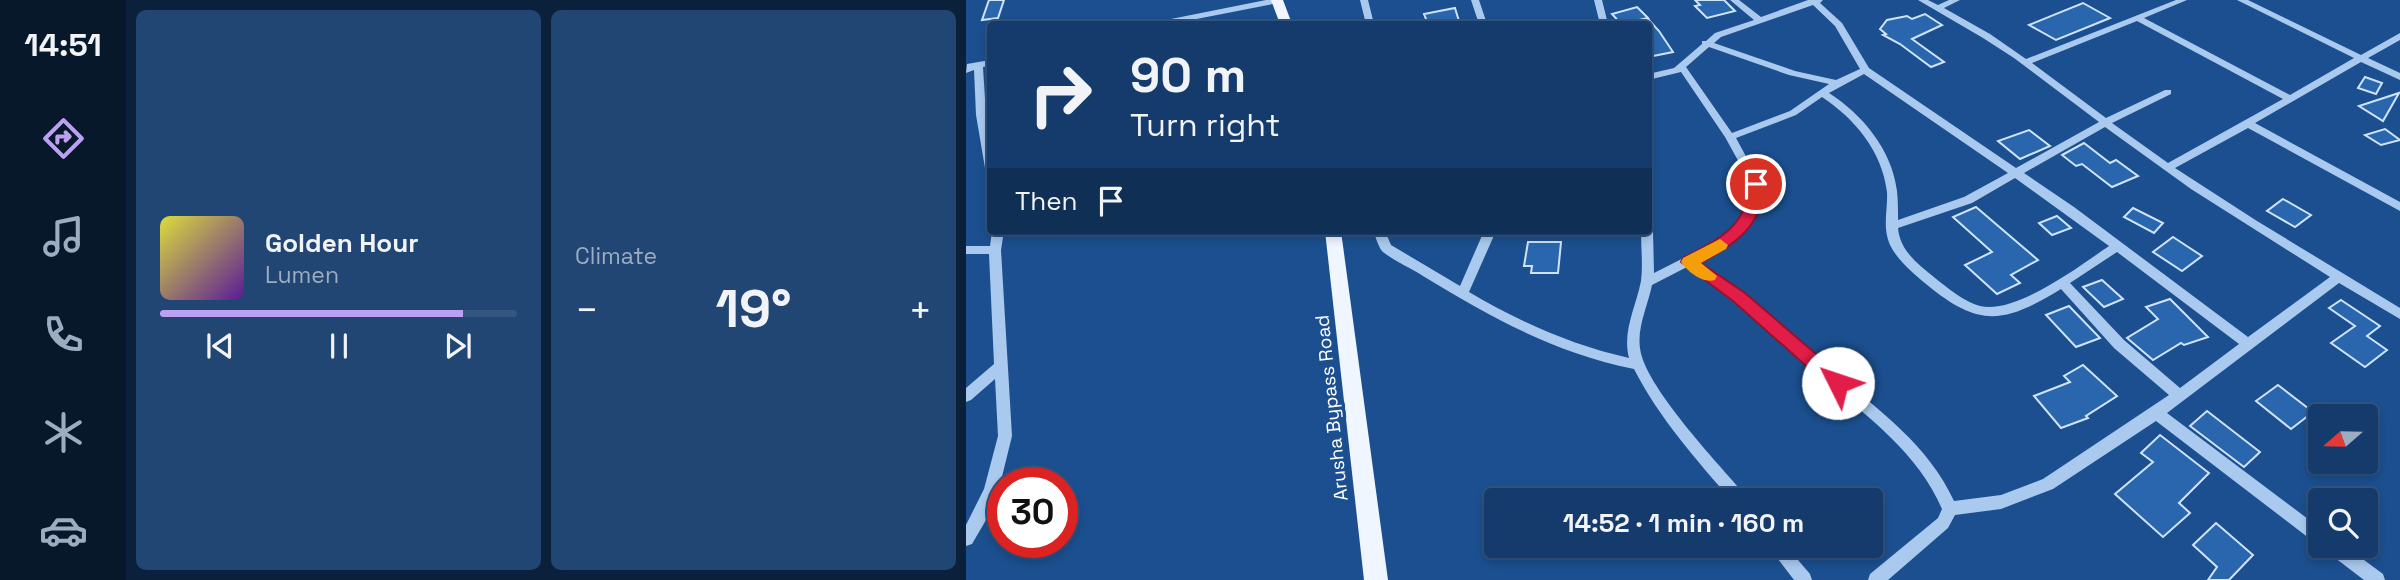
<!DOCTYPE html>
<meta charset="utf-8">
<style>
:root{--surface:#143b6b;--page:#214673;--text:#f1f3f6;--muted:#9dadc1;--line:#33557e;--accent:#bca0f2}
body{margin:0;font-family:"Space Grotesk",sans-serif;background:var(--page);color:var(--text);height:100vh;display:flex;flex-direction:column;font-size:26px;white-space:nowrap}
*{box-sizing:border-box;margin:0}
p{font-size:23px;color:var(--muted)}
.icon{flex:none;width:38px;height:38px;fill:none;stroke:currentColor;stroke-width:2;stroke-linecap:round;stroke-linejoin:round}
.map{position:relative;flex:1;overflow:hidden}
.panel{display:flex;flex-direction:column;gap:10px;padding:10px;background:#0b203b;width:840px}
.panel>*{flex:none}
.top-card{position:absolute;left:21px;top:21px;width:665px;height:214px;border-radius:7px;box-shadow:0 4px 10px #0003,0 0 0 2px var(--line);background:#143b6b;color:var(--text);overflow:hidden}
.needle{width:46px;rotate:250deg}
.controls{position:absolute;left:1342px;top:404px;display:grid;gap:14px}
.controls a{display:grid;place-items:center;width:70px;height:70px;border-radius:7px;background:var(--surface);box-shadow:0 4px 10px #0003,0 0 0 2px var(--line);font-size:35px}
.speed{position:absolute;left:21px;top:467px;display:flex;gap:14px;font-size:35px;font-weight:700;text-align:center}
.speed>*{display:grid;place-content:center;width:91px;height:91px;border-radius:50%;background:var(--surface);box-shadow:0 4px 10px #0003,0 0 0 2px var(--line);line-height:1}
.speed .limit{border:10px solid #d22;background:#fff;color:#111}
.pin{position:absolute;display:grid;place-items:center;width:60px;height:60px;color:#fff;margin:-30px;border:4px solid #fff;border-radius:50%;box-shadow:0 2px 7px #0007}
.me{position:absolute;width:77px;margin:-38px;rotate:311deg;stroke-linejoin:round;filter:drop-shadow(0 0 5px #0008)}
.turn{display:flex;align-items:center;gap:24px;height:147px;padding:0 28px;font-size:32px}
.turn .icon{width:91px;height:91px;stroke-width:2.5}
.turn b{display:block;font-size:49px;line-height:60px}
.then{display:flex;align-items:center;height:66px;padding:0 28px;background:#0003;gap:14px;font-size:26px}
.big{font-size:52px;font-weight:700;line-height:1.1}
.panel .card{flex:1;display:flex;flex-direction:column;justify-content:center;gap:10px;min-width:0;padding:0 24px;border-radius:10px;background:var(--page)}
.song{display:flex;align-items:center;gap:21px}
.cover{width:84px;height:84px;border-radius:10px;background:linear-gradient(135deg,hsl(60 70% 55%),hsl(270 70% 35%))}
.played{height:7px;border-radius:4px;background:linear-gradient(90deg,var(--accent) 85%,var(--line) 85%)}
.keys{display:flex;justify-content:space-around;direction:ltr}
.heat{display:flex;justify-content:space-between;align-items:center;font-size:38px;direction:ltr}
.panel .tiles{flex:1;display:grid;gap:10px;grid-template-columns:repeat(2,1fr)}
.trip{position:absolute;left:518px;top:488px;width:399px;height:70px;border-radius:7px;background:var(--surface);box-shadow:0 4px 10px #0003,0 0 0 2px var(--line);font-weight:700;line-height:70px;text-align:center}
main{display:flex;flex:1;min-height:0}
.tab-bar{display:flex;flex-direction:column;width:126px;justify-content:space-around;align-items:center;background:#08182b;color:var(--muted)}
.tab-bar .icon{width:49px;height:49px}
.tab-bar .on{color:var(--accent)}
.tab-bar b{font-size:32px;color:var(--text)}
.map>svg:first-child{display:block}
.building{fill:#2a66ad;stroke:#cfe3fa;stroke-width:2}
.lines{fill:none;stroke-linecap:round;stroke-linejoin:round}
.minor{fill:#a9c9ee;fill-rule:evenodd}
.major{fill:#f0f6ff;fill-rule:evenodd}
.route{fill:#e11d48;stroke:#92132f;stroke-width:2}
.slow{fill:#f59e0b}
.labels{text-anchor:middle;stroke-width:7;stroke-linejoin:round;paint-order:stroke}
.street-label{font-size:19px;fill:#fff;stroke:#1b4f8f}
</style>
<main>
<nav class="tab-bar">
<b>14:51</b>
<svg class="icon on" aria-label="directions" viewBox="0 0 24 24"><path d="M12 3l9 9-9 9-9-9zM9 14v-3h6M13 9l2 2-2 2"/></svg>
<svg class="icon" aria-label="music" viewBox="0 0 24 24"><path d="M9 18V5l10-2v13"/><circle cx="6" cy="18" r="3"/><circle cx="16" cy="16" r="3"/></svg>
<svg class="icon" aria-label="phone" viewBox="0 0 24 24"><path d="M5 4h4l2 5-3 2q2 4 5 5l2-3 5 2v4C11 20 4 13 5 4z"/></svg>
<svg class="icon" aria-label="climate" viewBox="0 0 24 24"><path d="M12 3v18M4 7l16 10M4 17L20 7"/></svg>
<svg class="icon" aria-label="car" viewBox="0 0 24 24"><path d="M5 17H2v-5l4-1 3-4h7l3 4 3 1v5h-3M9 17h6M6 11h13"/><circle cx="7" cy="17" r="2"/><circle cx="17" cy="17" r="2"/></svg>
</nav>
<section class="panel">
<div class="tiles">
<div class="card">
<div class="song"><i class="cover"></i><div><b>Golden Hour</b><p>Lumen</p></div></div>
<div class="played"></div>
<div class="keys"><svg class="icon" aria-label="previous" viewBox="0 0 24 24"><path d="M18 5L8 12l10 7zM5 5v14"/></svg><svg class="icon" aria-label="pause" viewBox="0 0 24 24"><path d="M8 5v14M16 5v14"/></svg><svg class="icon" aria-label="next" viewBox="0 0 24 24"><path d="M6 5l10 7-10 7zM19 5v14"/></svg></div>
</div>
<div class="card"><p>Climate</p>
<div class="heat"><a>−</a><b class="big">19°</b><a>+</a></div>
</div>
</div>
</section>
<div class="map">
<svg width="1434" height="580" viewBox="0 0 1434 580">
<rect width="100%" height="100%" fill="#1b4f8f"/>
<g class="building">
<polygon points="23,0 38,0 32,18 16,20"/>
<polygon points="729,0 758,0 769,11 741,18 729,6 734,5"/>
<polygon points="1117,3 1144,18 1090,40 1063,25"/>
<polygon points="671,7 682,18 655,24 646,14"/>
<polygon points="489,8 493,21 462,24 458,14"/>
<polygon points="959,14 976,25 946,39 978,62 965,67 934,44 917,35 920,34 914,29 921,20 941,16 946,19"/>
<polygon points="682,19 693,31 707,52 682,57"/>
<polygon points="1399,77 1416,83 1410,94 1392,88"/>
<polygon points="1433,93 1417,121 1393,106"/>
<polygon points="1419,129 1434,140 1415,145 1399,135"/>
<polygon points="1063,130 1084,146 1054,159 1032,141"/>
<polygon points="1118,143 1144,163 1150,160 1172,176 1146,187 1116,164 1110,166 1096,155"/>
<polygon points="1317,199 1345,215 1329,227 1301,211"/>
<polygon points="1010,207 1072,260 1045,275 1054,283 1031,294 999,265 1026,252 987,217"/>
<polygon points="1167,208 1197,223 1188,233 1158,217"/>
<polygon points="1091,216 1105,228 1086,235 1073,223"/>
<polygon points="1207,237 1236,256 1216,271 1187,252"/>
<polygon points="562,242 595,242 592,273 565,273 566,266 558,266"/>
<polygon points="1136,280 1157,299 1138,307 1117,287"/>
<polygon points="1204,299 1242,337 1218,345 1215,343 1187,360 1161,338 1192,319 1180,307"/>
<polygon points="1375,300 1414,326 1401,336 1421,350 1399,367 1365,343 1389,326 1363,308"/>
<polygon points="1103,306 1134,338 1110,347 1080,315"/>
<polygon points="1117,365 1151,396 1120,416 1122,418 1095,428 1068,396 1104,382 1098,376"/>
<polygon points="1312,385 1347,412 1325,429 1290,401"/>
<polygon points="1241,411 1294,452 1278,467 1224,426"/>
<polygon points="1194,435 1243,473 1213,503 1224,513 1197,537 1149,494 1187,462 1175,453"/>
<polygon points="1250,523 1287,555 1263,580 1242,580 1251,567 1227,545"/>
</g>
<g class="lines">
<g class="minor">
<polygon points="300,0 316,0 312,3 205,24 191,24 195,21"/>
<polygon points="394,0 402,0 408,24 400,24"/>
<polygon points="505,0 513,0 521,24 513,24"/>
<polygon points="628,0 636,0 642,24 634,24"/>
<path d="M764,0h9l22,17 47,-17h15l-3,3 22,20 27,45 147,100 83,-46 -85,-64 -31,-20 -65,-38h10l10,5 11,-5h11l-16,8 46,26 36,25 150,-59h11l-43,18 146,77 64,-37 -117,-58h11l113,55 39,-22v7l-32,18 32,15v7l-39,-18 -106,61 145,79v9l-152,-83 -73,40 82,53 143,87v11l-61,-36 -172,130 153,115v16l-6,-2 -158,-121 -103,68 -52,20 -46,6 -7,13 -60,52h-20l2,-6 68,-56 4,-9c-24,-56 -73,-91 -118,-130 -44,-39 -89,-78 -137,-112l-35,18c-4,20 -15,42 -12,63 4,38 79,116 105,147l2,5h-16c-35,-41 -72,-82 -97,-131 -82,-17 -141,-51 -211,-93 -9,-6 -34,-18 -41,-25 -4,-5 -6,-14 -9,-20h12l6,14 69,41 24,-55h12l-27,61c51,30 102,53 160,66 -7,-27 7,-51 12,-77 2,-16 0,-33 0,-50h7v-4l5,4 1,42 69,-35 27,-34 1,-20 -26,-47 -44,-65 -33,8v-6l26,-6 28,-24v-3h4l9,-8 39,-13zM847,5l22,21 25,43 -24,11 -41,-9 -81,-28 7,-6zM1171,21l146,78 -115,64 -56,-40 59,-29v-4h-6l-59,28 -74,-55zM743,47l80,28 40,9 -39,27 -58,22 -46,-66zM898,74l144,99 -44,24 -66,23c0,-10 0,-19 -1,-29 -5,-41 -34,-76 -68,-98zM856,97c33,22 60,54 65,95 1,17 -5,36 3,53 8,16 23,28 36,39 53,44 78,40 135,5l53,59 55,47 -126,84 -42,16 -47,6c-25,-55 -74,-90 -119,-128 -45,-39 -90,-77 -138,-111l34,-18 31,-39 -1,-21 -25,-46 60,-23zM1139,127l86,62 139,88 -82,60 -174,-130 -50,-34zM1049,178l94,68c-28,19 -94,69 -129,60 -16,-4 -32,-18 -45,-28 -17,-14 -35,-27 -37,-50l74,-25zM1151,252l122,92 -59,44 -56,-48 -54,-57z"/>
<polygon points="24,60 24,66 17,67 20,115 24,141 24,171 19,168 10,115 8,70 0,73 1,64"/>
<polygon points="26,231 38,231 35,250 46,436 33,489 20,520 6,544 0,546 0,525 18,489 32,436 29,379 5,400 0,402 0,388 28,364 23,254 0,254 0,246 24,246"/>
<polygon points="802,546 820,546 844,574 846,580 828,580"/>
<polygon points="1358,546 1379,546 1417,574 1419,580 1398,580 1360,551"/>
</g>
<g class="major">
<polygon points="305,0 317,0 326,24 314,24"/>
<polygon points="359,231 375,231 422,580 398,580"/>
</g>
</g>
<path class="route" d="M790,180l8,4c-1,43 -30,60 -63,79l44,30 99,85 2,5 -2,5 -6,2 -7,-2 -98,-87 -52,-39 2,-4c34,-18 65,-31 66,-74z"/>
<path class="slow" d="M754,239l8,6 -2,4 -25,14 16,13 -2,4c-12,4 -28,-9 -34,-18l2,-4z"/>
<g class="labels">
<g class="street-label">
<text transform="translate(365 408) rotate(-96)" y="7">Arusha Bypass Road</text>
</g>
</g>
</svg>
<div class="controls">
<a><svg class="needle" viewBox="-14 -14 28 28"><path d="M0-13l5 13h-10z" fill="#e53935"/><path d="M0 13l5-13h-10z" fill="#9dadc1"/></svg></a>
<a><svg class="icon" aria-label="search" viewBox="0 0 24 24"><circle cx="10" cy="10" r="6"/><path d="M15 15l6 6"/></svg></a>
</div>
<div class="speed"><div class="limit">30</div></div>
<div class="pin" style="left:790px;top:184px;background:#d93025"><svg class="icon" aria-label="arrive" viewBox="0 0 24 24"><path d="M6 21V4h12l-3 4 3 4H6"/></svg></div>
<svg class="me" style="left:872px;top:383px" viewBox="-20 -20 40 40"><circle r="19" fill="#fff"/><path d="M0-13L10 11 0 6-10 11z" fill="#e11d48"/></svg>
<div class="trip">14:52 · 1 min · 160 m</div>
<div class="top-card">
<div class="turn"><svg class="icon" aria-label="right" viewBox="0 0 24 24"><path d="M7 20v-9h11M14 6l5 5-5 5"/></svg><div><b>90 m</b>Turn right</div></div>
<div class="then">Then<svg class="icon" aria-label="arrive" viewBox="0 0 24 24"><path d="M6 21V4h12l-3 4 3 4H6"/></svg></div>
</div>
</div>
</main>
